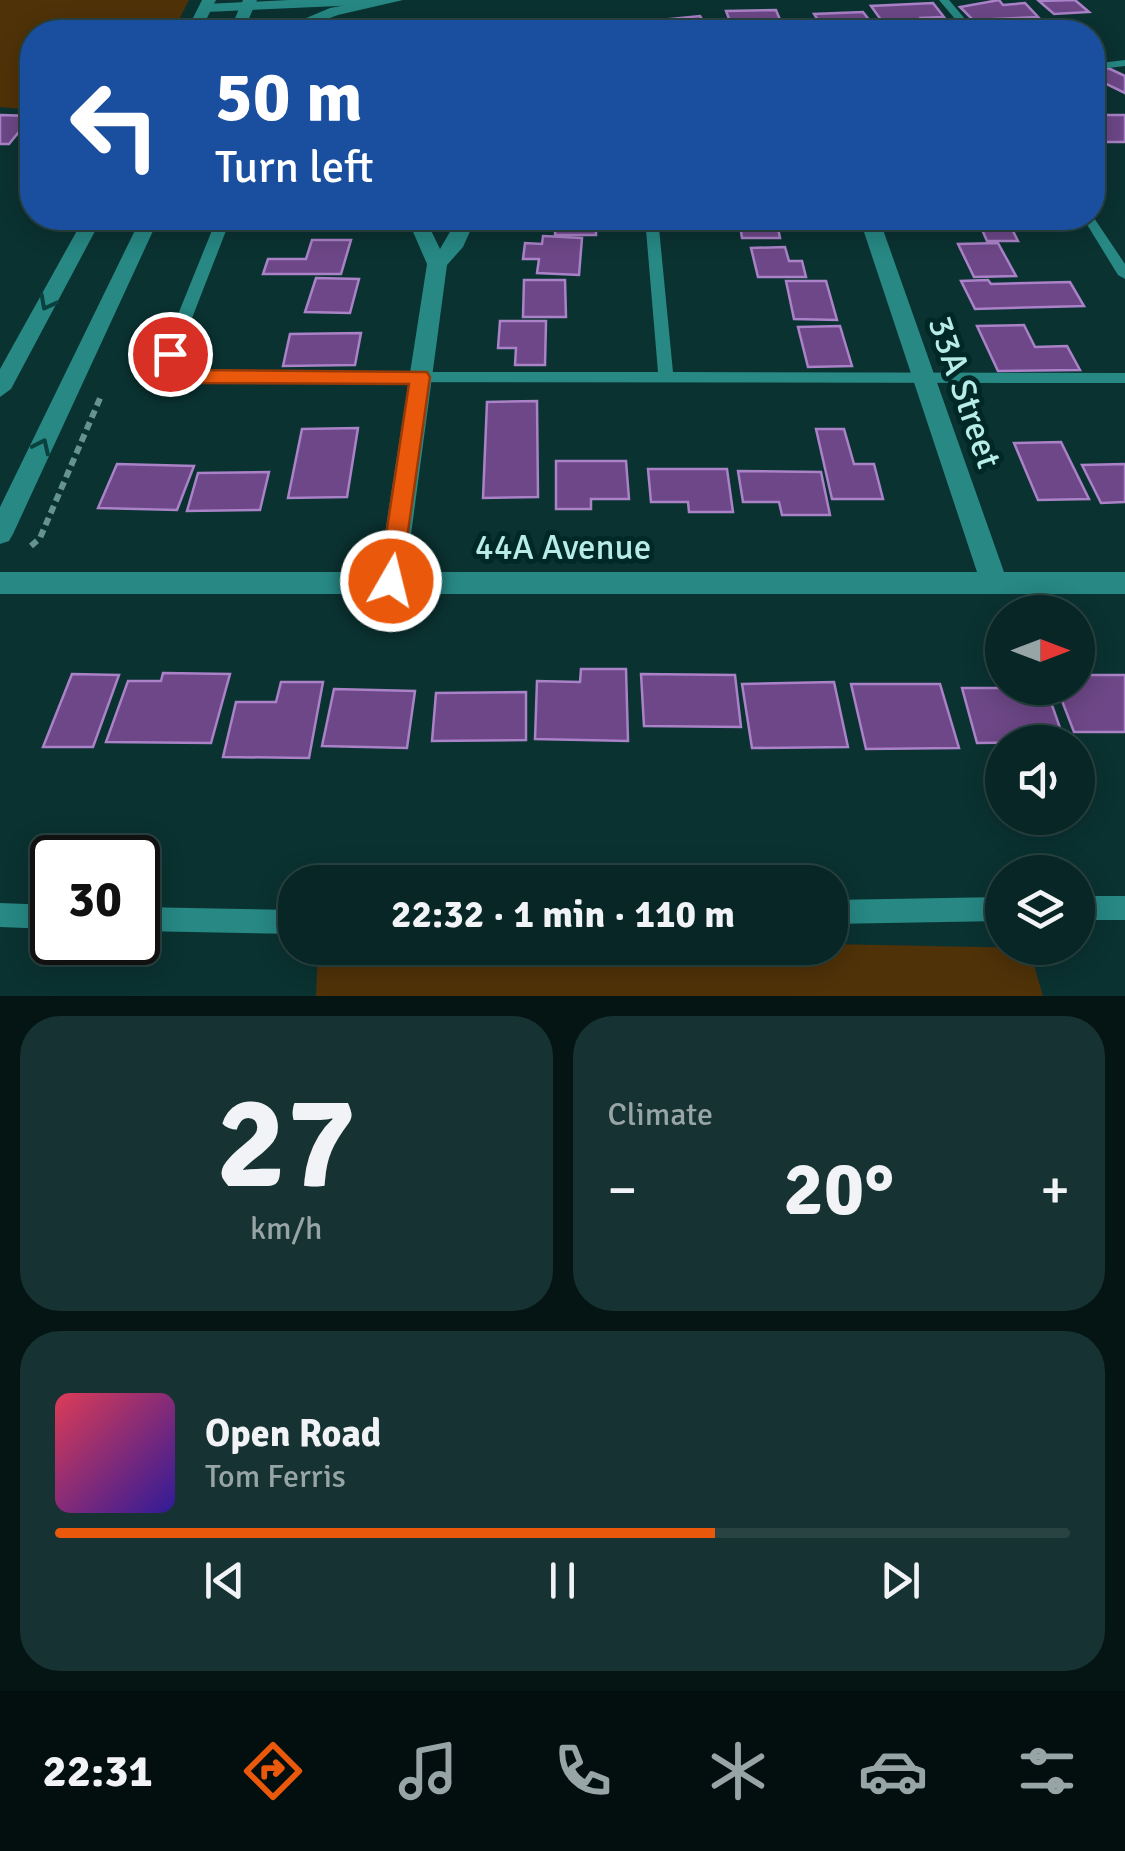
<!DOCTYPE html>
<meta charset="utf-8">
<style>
:root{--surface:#082625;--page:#163232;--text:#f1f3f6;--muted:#98a5a7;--line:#294342;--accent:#ea580c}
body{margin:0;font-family:Signika,sans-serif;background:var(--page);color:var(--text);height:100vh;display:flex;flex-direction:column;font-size:38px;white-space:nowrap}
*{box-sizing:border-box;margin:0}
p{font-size:32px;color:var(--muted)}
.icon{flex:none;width:55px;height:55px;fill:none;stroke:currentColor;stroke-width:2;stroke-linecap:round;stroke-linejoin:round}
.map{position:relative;height:996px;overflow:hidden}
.side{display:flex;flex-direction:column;gap:20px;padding:20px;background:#041514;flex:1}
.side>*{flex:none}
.top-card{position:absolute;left:20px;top:20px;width:1085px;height:210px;border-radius:40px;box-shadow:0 5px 25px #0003,0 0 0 2px var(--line);background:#1a4fa0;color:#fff;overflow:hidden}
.needle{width:65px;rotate:90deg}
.controls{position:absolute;left:985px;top:595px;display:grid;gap:20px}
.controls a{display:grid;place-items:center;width:110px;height:110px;border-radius:50%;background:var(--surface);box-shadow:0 5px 25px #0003,0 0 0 2px var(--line);font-size:50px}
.speed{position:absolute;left:30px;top:835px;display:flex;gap:20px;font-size:50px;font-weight:700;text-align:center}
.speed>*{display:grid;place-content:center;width:130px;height:130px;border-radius:50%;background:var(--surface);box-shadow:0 5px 25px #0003,0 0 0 2px var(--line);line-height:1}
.speed .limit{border:5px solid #111;border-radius:15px;background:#fff;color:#111}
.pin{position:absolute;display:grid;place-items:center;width:85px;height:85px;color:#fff;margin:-42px;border:5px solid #fff;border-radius:50%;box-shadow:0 2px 10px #0007}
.me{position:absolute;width:110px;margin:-55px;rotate:8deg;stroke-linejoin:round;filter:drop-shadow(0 0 8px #0008)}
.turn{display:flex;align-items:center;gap:35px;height:210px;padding:0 30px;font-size:45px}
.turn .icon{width:130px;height:130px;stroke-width:2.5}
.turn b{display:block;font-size:70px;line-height:85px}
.big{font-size:75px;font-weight:800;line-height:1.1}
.side .card{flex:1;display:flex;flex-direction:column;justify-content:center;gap:15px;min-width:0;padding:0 35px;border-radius:40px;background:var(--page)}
.side .dial{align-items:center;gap:0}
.dial b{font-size:130px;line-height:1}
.song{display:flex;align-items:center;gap:30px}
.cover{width:120px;height:120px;border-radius:15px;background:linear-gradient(135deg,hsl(350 70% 55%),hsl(250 70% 35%))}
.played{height:10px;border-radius:5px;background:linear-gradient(90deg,var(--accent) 65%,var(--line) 65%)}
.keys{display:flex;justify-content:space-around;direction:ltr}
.heat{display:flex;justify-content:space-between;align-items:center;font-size:55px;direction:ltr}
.side .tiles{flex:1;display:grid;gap:20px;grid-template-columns:1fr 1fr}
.card:last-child{grid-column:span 2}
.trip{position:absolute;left:278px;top:865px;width:570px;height:100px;border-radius:40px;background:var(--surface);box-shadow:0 5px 25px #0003,0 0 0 2px var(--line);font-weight:800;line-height:100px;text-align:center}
.menu{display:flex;height:160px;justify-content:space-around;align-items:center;background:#030f0f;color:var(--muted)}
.menu .icon{width:70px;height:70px}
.menu .active{color:var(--accent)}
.menu b{font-size:45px;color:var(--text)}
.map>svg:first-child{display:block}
.green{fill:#4f3208}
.building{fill:#6d4787;stroke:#aa82c7;stroke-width:2.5}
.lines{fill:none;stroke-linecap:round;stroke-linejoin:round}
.path{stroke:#649390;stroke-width:6;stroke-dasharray:8 5;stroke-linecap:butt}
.service{fill:#278884;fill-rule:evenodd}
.minor{fill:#278884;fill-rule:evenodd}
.tertiary{fill:#278884;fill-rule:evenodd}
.secondary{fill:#278884;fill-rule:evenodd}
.oneway{stroke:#0a403e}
.route{fill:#ea580c;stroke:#983908;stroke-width:2.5}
.labels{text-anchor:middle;stroke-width:10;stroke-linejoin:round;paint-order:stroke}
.street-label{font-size:35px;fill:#b7ece8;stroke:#002827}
</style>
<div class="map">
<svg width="1125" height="996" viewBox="0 0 1125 996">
<rect width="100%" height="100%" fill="#0a3231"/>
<g class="green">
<polygon points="0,0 189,0 173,32 32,32 32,110 0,107"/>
<polygon points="830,944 1029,948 1043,996 316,996 318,948 830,948"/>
</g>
<g class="building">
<polygon points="999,0 1003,5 1025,3 1038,17 973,20 960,7"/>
<polygon points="1075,0 1089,12 1054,14 1039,1"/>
<polygon points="933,3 944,17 921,18 927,25 898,26 893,20 881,20 871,6"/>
<polygon points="776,10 783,27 761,27 763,32 734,32 726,11"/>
<polygon points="863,12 873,25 823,28 814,14"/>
<polygon points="700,16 703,21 714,21 720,32 632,32 629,23"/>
<polygon points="615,24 616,32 547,32 546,26"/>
<polygon points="1108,68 1125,76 1125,93 1092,77"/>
<polygon points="0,115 32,116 9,144 0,144"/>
<polygon points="1092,115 1125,115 1125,142 1102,142 1092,128"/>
<polygon points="287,218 340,218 338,225 284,225"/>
<polygon points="556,218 596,218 596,235 555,235"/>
<polygon points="739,218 776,218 780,238 742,238"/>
<polygon points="977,218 1058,218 1065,229 1012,229 1018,241 987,241"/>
<polygon points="543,236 582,238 579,275 537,273 539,259 523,259 525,243 542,244"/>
<polygon points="312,240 351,240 341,274 263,274 268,259 306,259"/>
<polygon points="998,243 1016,276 974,277 958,244"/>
<polygon points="785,247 789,261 802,261 806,277 758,277 751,248"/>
<polygon points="316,278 359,279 350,313 305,312"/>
<polygon points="524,280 565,280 566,317 523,317"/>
<polygon points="988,280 991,284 1070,282 1084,306 975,309 961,281"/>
<polygon points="786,281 826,281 837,320 794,319"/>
<polygon points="500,321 546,321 545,365 515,365 516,348 498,348"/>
<polygon points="1024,325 1035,347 1067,346 1080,370 998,371 977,326"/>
<polygon points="840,326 852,366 808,367 798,327"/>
<polygon points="361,333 355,365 283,366 290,334"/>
<polygon points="537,401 538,497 483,498 487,402"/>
<polygon points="358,428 347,497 288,498 302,429"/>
<polygon points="816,429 844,429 854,464 874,464 883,499 832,499"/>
<polygon points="1061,442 1089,499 1038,500 1014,443"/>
<polygon points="556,461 626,461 629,499 591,499 591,509 556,509"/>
<polygon points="117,464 194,466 177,510 98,508"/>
<polygon points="1125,464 1125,502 1101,503 1082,465"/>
<polygon points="648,469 727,469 733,512 689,512 688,502 651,502"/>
<polygon points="738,471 821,472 830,515 782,515 779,502 743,502"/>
<polygon points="269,472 260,510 187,511 198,473"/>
<polygon points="581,669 626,669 628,741 535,739 537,681 580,682"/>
<polygon points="163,673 230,674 211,743 106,742 128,681 161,681"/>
<polygon points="72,674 119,675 93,747 43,747"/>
<polygon points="641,674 735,675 741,727 644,726"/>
<polygon points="1078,675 1125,675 1125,732 1074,732 1057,688 1078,688"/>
<polygon points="996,677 1002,678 1002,688 1046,688 1065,742 977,743 962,688 999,688"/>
<polygon points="281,682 323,682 309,758 223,757 236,702 276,702"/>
<polygon points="834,682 848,747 752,748 742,684"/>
<polygon points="851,684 940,684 959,748 866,749"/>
<polygon points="334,689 415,691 407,748 322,746"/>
<polygon points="526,692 526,740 432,741 436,693"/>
</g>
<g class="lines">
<polyline class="path" points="31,546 40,538 101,396"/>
<g class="service">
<polygon points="939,0 949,0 976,32 966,32"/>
<polygon points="1125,60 1125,66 1092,70 1092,64"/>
<polygon points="1092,215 1125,264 1125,279 1118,275 1083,218 1092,218"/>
<polygon points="217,218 231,218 178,354 179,361 199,372 658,372 645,218 658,218 673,372 1125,373 1125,383 196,382 167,368 162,354"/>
<rect x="1078" y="896" width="47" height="24"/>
<polygon points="1002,897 1002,921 830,924 830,900"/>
<polygon points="0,903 52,905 52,929 0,927"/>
<polygon points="138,907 295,910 295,934 138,931"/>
</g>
<polygon class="minor" points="407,218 425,218 440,249 458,218 476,218 463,247 447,265 406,572 977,572 862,226 855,218 875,218 881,224 1004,572 1125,572 1125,594 0,594 0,572 379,572 427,264"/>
<polygon class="tertiary" points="289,0 390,0 383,4 206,12 199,8 206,4"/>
<g class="secondary">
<polygon points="202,0 216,0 200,32 186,32"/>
<polygon points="243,0 257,0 243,32 229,32"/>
<polygon points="372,0 403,0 338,15 292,32 273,32 330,8"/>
<polygon points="84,218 102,218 11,389 0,397 0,369"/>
<polygon points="141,218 159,218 13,534 9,541 0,544 0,507"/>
</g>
</g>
<defs><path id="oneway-chevron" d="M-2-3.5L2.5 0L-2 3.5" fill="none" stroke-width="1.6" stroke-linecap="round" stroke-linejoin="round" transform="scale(2.5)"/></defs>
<g class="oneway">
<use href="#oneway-chevron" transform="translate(47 303) rotate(118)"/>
<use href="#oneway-chevron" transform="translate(42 446) rotate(-65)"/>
</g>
<polygon class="route" points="170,348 177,350 181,361 199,370 427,372 430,377 400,588 382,588 379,581 409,384 196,383 165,369 160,354"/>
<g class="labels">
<g class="street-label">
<text transform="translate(965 392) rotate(71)" y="12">33A Street</text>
<text x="563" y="559">44A Avenue</text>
</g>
</g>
</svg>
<div class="controls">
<a><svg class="needle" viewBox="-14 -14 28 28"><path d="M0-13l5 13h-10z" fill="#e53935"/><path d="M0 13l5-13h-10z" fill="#98a5a7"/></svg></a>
<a><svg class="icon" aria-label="sound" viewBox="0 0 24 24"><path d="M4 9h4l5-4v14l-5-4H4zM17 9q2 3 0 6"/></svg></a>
<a><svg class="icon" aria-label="layers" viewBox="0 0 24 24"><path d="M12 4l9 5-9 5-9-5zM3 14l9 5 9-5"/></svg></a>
</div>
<div class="speed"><div class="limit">30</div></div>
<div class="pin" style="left:170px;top:354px;background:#d93025"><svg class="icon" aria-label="arrive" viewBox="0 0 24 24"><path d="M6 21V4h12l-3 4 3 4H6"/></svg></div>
<svg class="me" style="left:391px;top:581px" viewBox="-20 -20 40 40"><circle r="17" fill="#ea580c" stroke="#fff" stroke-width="3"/><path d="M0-11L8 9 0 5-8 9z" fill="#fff"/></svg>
<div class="trip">22:32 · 1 min · 110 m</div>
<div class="top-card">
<div class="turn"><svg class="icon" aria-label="left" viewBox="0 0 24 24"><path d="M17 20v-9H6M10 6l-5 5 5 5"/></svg><div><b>50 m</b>Turn left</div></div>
</div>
</div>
<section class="side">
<div class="tiles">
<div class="card dial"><b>27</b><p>km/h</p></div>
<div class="card"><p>Climate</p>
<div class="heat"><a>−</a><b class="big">20°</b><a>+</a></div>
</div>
<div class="card">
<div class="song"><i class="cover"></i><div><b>Open Road</b><p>Tom Ferris</p></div></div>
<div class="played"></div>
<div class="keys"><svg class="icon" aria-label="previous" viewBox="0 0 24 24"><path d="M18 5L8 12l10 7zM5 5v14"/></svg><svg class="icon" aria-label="pause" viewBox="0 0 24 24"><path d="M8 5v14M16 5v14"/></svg><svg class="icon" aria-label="next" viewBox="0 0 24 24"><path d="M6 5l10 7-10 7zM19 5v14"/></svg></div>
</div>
</div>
</section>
<nav class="menu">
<b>22:31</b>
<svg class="icon active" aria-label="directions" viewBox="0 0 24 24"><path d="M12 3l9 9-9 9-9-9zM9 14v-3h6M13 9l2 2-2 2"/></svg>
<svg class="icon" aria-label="music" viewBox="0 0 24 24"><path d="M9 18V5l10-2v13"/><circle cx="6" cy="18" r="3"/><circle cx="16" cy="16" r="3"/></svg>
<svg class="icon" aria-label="phone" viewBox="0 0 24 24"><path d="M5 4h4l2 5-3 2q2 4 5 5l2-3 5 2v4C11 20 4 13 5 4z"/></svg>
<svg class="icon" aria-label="climate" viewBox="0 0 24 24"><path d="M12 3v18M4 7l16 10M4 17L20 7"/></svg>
<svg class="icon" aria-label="car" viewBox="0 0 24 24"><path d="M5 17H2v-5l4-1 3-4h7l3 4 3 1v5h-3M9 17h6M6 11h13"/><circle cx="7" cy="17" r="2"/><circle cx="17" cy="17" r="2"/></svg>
<svg class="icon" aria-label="filters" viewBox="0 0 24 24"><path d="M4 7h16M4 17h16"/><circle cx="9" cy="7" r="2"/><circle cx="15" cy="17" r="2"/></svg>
</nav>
